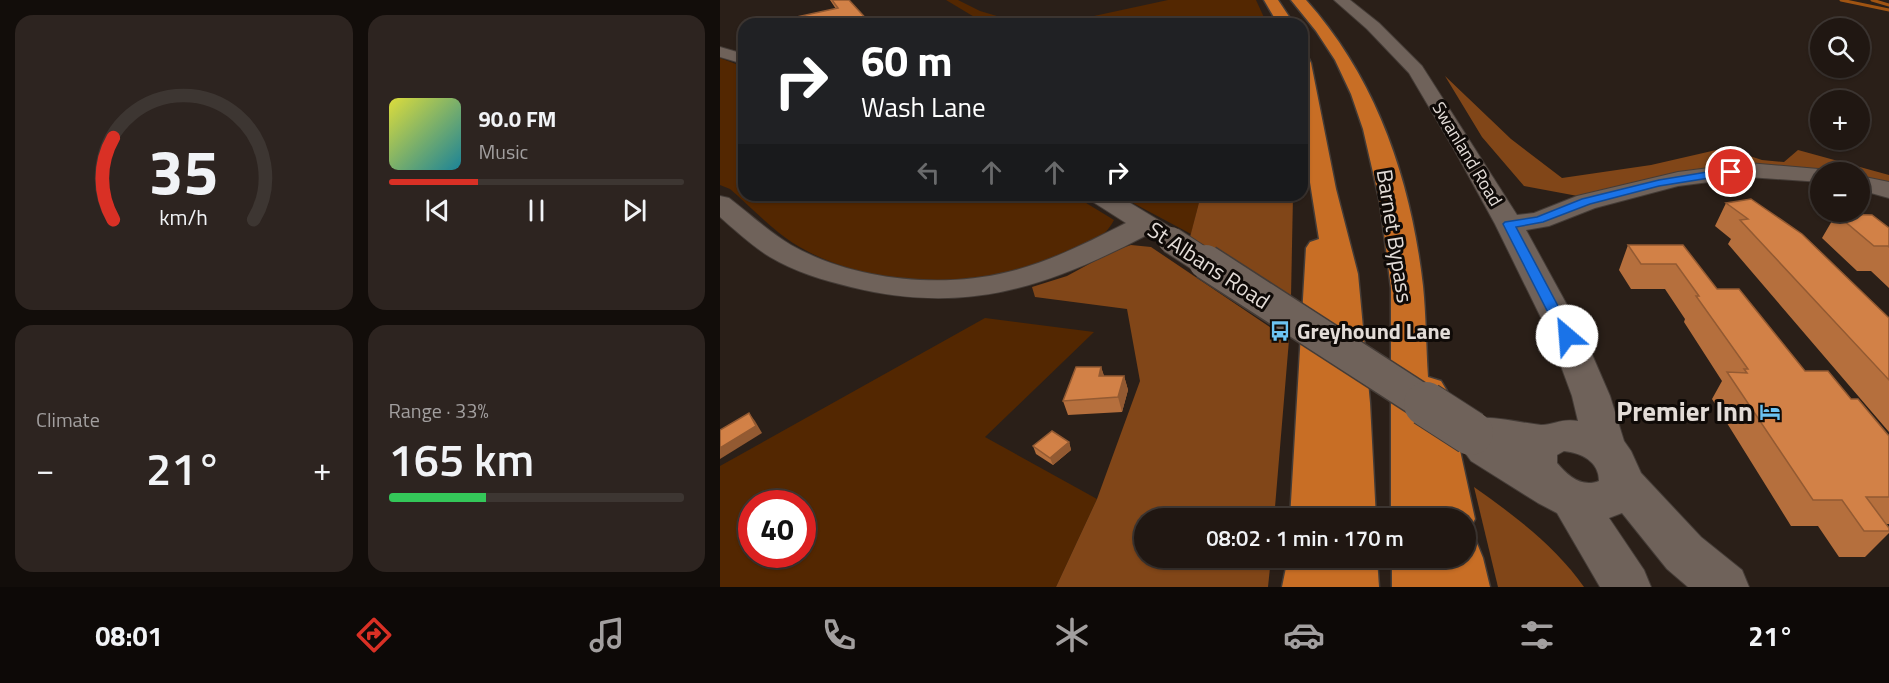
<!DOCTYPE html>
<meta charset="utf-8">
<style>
:root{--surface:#201712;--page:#2d2420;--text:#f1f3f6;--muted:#a29f9f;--line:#3d3632;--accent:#d93025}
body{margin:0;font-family:"Titillium Web",sans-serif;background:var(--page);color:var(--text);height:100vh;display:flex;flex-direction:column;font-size:22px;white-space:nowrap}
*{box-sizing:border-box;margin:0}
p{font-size:20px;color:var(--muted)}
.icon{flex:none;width:33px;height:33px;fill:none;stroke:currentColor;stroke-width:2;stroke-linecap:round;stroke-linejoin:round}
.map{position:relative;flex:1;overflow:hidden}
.side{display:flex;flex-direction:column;gap:15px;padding:15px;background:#120d0a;width:720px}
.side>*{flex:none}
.banner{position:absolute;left:18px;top:18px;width:570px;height:183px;border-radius:18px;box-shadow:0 2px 4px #0004,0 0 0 2px var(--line);background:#202124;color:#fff;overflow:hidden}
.buttons{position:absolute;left:1090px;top:18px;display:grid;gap:12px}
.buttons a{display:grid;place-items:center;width:60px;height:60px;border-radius:50%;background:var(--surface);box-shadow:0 2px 4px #0004,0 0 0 2px var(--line);font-size:30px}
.speed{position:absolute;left:18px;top:490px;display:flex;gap:12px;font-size:30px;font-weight:700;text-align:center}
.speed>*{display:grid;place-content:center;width:78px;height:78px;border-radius:50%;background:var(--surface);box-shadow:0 2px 4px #0004,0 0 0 2px var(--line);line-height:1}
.speed .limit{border:9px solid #d22;background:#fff;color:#111}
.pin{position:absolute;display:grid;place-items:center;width:51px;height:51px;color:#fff;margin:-26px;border:3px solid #fff;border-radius:50%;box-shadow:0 2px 6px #0007}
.me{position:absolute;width:66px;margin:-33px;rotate:333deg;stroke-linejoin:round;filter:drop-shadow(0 0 4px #0008)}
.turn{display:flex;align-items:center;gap:21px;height:126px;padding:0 24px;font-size:27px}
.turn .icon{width:78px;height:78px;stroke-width:2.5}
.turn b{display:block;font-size:42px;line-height:51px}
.lanes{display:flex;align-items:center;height:57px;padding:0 24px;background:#0003;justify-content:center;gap:30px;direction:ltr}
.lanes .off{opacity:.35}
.big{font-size:45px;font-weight:600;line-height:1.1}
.side .card{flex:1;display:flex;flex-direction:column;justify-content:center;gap:9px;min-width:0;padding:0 21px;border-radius:18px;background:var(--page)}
.side .dial{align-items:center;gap:0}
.dial svg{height:156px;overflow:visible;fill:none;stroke:var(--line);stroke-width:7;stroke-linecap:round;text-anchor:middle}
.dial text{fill:var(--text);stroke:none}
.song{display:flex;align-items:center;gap:18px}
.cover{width:72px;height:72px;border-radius:9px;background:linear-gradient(135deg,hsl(60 70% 55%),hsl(190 70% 35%))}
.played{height:6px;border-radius:3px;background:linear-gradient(90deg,var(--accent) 30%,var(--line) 30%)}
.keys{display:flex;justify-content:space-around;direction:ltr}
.heat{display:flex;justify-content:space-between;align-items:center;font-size:33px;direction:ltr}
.charge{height:9px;border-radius:4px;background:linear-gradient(90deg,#34c759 33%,var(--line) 0)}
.side .tiles{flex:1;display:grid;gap:15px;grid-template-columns:repeat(2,1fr)}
.trip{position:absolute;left:414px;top:508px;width:342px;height:60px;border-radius:30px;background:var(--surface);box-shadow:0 2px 4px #0004,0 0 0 2px var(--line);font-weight:600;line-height:60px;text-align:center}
.tab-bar{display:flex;height:96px;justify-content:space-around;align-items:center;background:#0d0907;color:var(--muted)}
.tab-bar .icon{width:42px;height:42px}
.tab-bar .active{color:var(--accent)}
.tab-bar b{font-size:27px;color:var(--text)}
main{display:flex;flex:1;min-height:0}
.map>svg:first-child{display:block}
.green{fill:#532701;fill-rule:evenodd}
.forest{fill:#814618}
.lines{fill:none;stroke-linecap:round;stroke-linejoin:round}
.stream{stroke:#a05412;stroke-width:3}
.minor-casing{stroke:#443c37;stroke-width:2}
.highway-casing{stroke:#443c37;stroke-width:3}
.minor{fill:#6f625a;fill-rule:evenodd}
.highway{fill:#c86e25;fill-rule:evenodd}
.minor-bridge-far2-casing{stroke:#443c37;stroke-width:28;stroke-linecap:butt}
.minor-bridge-far1-casing{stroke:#443c37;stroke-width:37;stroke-linecap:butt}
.minor-bridge-casing{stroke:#443c37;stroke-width:46;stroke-linecap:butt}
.minor-bridge-far2{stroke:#6f625a;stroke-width:26}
.minor-bridge-far1{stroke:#6f625a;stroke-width:34}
.minor-bridge{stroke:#6f625a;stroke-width:44}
.wall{fill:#b56f3d}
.shaded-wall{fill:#935a32}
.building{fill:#d28147;stroke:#935a32;stroke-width:1.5}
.route{fill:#1a73e8;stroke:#114b97;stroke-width:1.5}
.labels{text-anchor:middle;stroke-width:6;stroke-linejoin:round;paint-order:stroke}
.far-street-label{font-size:18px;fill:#e3dcd7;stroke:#0f0a07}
.street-label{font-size:22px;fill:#e3dcd7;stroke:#0f0a07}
.poi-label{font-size:22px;font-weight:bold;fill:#e3dcd7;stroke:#0f0a07;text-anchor:start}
.near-poi-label{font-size:27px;font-weight:bold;fill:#e3dcd7;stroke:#0f0a07;text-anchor:end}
</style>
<main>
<section class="side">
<div class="tiles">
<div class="card dial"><svg viewBox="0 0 100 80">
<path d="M14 69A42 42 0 1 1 86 69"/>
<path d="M14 69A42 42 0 0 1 14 27" stroke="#d93025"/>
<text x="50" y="56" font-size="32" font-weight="700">35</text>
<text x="50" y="72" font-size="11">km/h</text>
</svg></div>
<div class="card">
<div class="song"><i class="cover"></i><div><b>90.0 FM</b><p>Music</p></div></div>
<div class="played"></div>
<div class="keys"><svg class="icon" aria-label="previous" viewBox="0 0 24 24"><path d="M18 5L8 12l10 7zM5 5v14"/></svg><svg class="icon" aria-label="pause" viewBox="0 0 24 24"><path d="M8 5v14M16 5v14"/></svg><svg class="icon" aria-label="next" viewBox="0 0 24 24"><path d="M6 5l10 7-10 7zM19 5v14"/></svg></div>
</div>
<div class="card"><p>Climate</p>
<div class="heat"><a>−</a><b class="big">21°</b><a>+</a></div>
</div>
<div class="card"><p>Range · 33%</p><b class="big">165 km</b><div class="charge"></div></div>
</div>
</section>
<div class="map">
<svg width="1169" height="587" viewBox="0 0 1169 587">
<rect width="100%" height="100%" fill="#2a1f18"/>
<g class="green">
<polygon points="226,0 238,0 260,11 304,24 246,24 261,21"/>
<polygon points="448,0 536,0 547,24 337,24"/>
<path d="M0,58l24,9v128h329l41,25c-11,23 -41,31 -64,40 -77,31 -186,28 -257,-17 -22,-14 -42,-36 -63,-54l-10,-4z"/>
<polygon points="398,195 481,195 471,234"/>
<path d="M265,318l109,14 -109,105 112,62 -41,88h-336v-121zM32,504h50v51h-50z"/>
</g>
<g class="forest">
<polygon points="725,76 791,139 842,178 931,165 1005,148 1042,160 1064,162 1078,150 1169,175 1169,187 1140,180 1140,172 1101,172 1075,168 863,197 804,186 762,137"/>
<polygon points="481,195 573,195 571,297 470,237"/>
<polygon points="411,245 431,247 569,340 554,519 424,519 424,558 551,558 548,587 336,587 377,499 420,381 407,309 315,297 312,287 347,276 393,251"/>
<path d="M754,487c40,28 82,60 110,100h-86z"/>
</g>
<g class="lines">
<g class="stream">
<polyline points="1121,0 1169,10"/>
<polyline points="1152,0 1169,5"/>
</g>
<g class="minor-casing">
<g id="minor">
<path d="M614,0h16l29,23 43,43 95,149 17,-2 43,-17 101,-24 70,-9 82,7 1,2h-10v10l-73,-5 -70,9 -83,22 -46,18 -23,4 58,106 26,60 14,45 7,10 10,22 60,64 41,33 7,17h-61l-21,-18 -45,-56 -13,5 35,52 7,17h-51l-43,-74 -19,-10 -67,-42 -20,-28 6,-11c29,-10 55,0 84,3 13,0 20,-7 37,-4l-6,-25 -22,-60 -55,-112 -40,-73 -46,-78 -42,-44zM844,451c17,2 35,10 35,30 -17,7 -31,-5 -42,-18v-8z"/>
<polygon points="163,19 170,21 173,24 155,24"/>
<polygon points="0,47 24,54 24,64 0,57"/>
<polygon points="1140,176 1169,182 1169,198 1140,190"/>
<path d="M366,195h31l53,32 4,6 -4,6 -10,2 -15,-5c-100,52 -181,79 -294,51 -28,-7 -56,-15 -81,-30 -18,-11 -34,-26 -50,-40v-21l9,2c21,16 40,34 62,47 62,35 149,44 217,27 42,-10 80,-30 118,-49l-36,-23z"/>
</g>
</g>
<g class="highway-casing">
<g id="highway">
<polygon points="544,0 558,0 574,24 558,24"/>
<path d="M571,0h15c71,79 105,181 117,286 3,30 3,60 5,91l13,4 6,10 28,128 -9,16v-16h-75v-231l-11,-85 -17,-74 -12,-35 -16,-34 -19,-29z"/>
<polygon points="582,57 589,59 591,63 616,189 638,274 650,403 656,519 570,519 586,248 590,242 599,239 582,132"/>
<polygon points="746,538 756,541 763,558 770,587 672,587 672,558 746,558"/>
<polygon points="568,558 657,558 659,587 562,587"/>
</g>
</g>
<use href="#minor" class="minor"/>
<use href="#highway" class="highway"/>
<g class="minor-bridge-far2-casing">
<polyline id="minor-bridge-far2" points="451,240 488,264"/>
</g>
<g class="minor-bridge-far1-casing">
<polyline id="minor-bridge-far1" points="486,262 709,406"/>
</g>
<g class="minor-bridge-casing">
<polyline id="minor-bridge" points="706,404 751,433"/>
</g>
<use href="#minor-bridge-far2" class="minor-bridge-far2"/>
<use href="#minor-bridge-far1" class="minor-bridge-far1"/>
<use href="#minor-bridge" class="minor-bridge"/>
</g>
<g class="wall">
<polygon points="110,0 129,0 151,24 63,20 116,9"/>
<polygon points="1006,203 1169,318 1169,432 1008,244 1011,239 995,226"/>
<polygon points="1116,214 1169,228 1169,288 1151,271 1137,271 1102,238"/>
<polygon points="908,245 963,245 997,289 1085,371 1131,399 1169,436 1169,524 1165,524 1169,528 1169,533 1145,557 1119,557 1098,526 1071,526 992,399 1002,381 964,322 965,319 945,289 911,289 899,270"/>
<polygon points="381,367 384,376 404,376 408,390 402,412 348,415 343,401"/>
<polygon points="349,442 351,450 333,465 316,454 313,446"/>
</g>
<g class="shaded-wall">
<polygon points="381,367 386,382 379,376"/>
<polygon points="404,376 408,390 402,412 398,397"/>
<polygon points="29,413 35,421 42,433 0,459 0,448"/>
<polygon points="349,442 351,450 333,465 330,458"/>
</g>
<g class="building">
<polygon points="112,0 129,0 151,24 58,24 55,19 63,20 118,8"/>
<polygon points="1031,199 1082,234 1169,318 1169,380 1020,220 1028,219 1006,203"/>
<polygon points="1116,214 1152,215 1169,228 1169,247 1168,246 1154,246"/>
<polygon points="908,245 963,245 997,289 1019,289 1085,371 1108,371 1131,399 1138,399 1169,436 1169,497 1146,497 1169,528 1169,531 1144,531 1122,500 1093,500 1007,372 1027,373 1024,369 1028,369 976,296 979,296 956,264 921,264"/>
<polygon points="356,367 381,367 379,376 404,376 398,397 343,401"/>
<polygon points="29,413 36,426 0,448 0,430"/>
<polygon points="332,431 349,442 330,458 313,446"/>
</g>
<polygon class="route" points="1011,168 1014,169 1014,174 939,186 870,204 823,222 796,227 854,336 852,340 842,340 783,224 785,222 817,217 862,199 939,180"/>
<defs>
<g id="bus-bare" transform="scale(1.62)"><path d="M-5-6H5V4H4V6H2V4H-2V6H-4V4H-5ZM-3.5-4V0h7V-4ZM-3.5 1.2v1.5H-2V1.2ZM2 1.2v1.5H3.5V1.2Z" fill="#6cc3f2" stroke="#0f0a07" stroke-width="2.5" paint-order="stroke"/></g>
<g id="hotel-bare" transform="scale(1.62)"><path d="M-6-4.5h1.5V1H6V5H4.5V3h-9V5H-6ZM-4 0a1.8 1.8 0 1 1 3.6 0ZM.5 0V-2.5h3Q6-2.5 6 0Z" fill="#6cc3f2" stroke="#0f0a07" stroke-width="2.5" paint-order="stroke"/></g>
</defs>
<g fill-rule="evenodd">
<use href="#bus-bare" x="560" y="331"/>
<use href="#hotel-bare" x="1050" y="412"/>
</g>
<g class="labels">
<g class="far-street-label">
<text transform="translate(747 154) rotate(59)" y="6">Swanland Road</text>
</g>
<g class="street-label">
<text transform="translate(675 236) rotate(81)" y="8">Barnet Bypass</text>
<text transform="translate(489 265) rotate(33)" y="8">St Albans Road</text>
</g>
<g class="poi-label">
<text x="577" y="339">Greyhound Lane</text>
</g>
<g class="near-poi-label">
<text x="1033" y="421">Premier Inn</text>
</g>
</g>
</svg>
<div class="buttons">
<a><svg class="icon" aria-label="search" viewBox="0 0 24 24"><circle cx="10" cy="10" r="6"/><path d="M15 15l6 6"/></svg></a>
<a>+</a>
<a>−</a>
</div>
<div class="speed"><div class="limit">40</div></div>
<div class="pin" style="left:1011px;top:172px;background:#d93025"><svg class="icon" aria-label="arrive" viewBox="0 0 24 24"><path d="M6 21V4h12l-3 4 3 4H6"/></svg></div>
<svg class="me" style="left:847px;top:336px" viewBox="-20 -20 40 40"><circle r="19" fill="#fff"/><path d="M0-13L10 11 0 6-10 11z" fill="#1a73e8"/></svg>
<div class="trip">08:02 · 1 min · 170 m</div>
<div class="banner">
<div class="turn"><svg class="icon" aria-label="right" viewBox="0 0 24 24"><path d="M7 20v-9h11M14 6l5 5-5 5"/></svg><div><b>60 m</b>Wash Lane</div></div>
<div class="lanes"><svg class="icon off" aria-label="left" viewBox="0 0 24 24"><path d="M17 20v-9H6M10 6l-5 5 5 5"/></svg><svg class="icon off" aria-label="ahead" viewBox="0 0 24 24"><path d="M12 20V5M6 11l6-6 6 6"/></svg><svg class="icon off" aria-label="ahead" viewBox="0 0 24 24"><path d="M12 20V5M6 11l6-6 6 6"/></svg><svg class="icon" aria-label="right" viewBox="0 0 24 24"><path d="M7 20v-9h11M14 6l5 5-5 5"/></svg></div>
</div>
</div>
</main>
<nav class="tab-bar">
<b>08:01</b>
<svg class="icon active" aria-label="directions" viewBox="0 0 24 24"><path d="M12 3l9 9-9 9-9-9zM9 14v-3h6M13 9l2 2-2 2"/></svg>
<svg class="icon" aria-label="music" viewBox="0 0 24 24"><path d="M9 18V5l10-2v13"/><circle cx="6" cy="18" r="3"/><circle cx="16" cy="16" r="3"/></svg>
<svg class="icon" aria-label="phone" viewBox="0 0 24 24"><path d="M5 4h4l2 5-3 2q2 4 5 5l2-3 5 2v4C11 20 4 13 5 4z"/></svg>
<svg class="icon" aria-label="climate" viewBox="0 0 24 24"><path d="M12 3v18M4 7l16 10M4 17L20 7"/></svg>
<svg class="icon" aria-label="car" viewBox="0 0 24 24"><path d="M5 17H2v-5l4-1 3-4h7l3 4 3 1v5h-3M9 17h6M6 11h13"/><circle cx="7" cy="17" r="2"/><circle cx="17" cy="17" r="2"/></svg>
<svg class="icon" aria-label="filters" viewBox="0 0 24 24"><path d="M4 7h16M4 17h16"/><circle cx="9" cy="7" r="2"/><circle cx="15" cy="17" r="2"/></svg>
<b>21°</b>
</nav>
